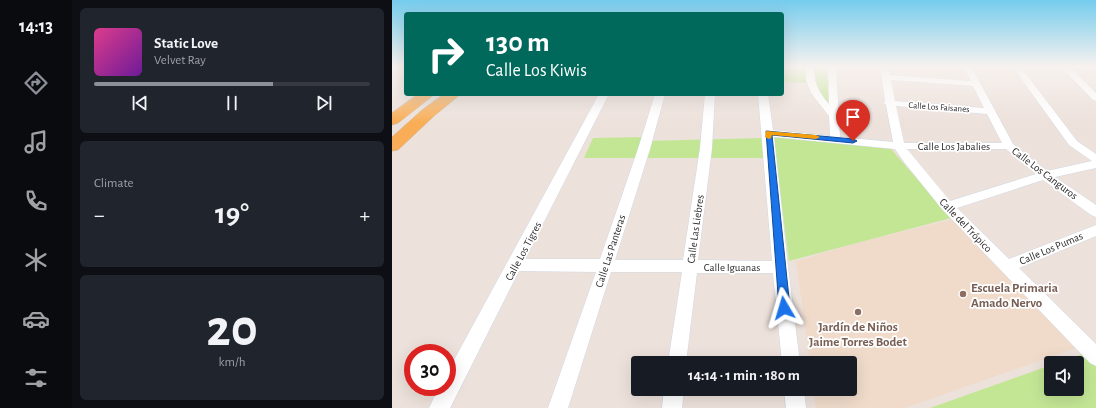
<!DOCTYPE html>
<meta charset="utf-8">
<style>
:root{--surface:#171b24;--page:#20242c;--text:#f1f3f6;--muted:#9ea1a6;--line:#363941;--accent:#8c9099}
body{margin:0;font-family:"Alegreya Sans",sans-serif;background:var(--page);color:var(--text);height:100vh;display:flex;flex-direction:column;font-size:15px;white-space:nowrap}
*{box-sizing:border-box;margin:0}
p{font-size:13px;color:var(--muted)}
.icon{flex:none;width:22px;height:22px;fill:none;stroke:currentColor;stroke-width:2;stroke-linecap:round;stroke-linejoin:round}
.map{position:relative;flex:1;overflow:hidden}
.details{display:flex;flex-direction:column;gap:8px;padding:8px;background:#0d0f14;width:320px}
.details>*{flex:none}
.top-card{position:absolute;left:12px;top:12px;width:380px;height:84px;border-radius:4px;box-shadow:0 4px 16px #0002;background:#00695c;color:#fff;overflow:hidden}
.buttons{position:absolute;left:652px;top:356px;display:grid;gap:8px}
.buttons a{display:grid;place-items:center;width:40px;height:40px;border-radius:4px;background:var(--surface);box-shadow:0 4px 16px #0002;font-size:20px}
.speed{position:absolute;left:12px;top:344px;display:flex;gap:8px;font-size:20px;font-weight:700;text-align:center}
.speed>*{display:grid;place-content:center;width:52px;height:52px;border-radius:50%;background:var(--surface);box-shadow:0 4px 16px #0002;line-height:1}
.speed .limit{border:6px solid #d22;background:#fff;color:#111}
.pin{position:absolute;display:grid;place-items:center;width:34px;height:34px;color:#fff;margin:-41px -17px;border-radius:50% 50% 50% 0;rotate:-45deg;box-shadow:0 0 4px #0007}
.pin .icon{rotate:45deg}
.me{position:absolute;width:44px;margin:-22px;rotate:353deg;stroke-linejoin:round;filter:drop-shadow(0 0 3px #0008)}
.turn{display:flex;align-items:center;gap:14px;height:84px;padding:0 16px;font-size:18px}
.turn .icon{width:52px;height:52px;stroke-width:2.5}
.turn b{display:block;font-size:28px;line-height:34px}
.big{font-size:30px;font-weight:600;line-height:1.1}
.details .widget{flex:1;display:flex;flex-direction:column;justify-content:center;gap:6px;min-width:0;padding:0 14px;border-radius:6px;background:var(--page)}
.details .dial{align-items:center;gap:0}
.dial b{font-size:52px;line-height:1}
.song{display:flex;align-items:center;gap:12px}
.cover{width:48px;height:48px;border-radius:6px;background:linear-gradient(135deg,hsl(330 70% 55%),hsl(280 70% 35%))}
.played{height:4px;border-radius:2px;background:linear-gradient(90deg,var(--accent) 65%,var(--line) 65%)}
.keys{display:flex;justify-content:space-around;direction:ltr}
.heat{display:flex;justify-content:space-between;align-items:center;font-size:22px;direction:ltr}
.trip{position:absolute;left:239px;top:356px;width:226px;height:40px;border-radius:4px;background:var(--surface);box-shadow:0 4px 16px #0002;font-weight:600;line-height:40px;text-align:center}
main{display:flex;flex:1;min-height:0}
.dock{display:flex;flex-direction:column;width:72px;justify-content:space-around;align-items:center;background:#090b0e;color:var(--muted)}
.dock .icon{width:28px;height:28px}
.dock .selected{color:var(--accent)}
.dock b{font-size:18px;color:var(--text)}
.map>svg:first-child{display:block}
.education{fill:#f0dbca}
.green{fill:#c3e695}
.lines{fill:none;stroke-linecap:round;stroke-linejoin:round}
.street-casing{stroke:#d0d9e4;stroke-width:1}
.primary-casing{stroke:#c3c3c3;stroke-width:1}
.street{fill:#fff;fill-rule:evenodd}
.primary{fill:#f8ad56;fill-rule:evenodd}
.route{fill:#1a73e8;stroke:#114b97}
.slow{fill:#f59e0b}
.education-dot{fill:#8d6e63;stroke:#fff;stroke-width:1.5}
.labels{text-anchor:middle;stroke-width:3.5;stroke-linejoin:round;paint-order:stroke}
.far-street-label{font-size:9px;fill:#2a2a2a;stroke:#fff}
.street-label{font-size:11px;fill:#2a2a2a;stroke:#fff}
.near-education-label{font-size:13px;font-weight:bold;fill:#785e54;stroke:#fff;text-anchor:start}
</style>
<main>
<nav class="dock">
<b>14:13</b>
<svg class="icon selected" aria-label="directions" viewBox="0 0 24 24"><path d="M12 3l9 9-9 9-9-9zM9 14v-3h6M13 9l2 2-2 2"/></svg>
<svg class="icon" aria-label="music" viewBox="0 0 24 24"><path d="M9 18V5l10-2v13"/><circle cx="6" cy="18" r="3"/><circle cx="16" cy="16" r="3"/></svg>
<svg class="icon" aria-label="phone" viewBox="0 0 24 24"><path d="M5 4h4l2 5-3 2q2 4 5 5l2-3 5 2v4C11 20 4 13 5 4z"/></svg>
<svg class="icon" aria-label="climate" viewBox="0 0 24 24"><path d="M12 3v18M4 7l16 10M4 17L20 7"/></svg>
<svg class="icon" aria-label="car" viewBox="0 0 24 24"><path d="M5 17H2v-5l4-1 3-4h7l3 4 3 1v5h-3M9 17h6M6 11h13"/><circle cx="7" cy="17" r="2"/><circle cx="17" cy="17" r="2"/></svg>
<svg class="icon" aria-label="filters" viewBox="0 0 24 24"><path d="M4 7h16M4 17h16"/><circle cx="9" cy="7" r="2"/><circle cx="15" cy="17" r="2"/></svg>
</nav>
<section class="details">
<div class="widget">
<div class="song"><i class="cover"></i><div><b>Static Love</b><p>Velvet Ray</p></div></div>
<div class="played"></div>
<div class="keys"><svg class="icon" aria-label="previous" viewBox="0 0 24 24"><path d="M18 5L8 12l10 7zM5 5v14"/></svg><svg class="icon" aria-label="pause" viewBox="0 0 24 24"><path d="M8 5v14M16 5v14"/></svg><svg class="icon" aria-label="next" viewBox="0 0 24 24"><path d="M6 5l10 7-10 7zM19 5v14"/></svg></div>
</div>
<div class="widget"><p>Climate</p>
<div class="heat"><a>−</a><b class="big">19°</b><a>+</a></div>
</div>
<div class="widget dial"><b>20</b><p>km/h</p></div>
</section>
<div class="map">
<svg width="704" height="408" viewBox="0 0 704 408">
<rect width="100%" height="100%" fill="#ede1db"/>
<polygon class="education" points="562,219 684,348 513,408 424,408 421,389 458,389 458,363 418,363 404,261 472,241"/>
<g class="green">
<polygon points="390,66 438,66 438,108 421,83 390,82"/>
<polygon points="255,137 254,141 370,138 372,158 192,158 201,138"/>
<polygon points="381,137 499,149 559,218 397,261"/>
<polygon points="693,353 704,365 704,408 538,408 659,365 659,389 685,389 685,363 666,363"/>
</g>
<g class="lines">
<g class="street-casing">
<g id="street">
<path d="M414,66h8c-1,15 5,27 15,38l-1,-38h8l4,71 53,5 -7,-37 -2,-2 1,-2 -5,-35h8l2,9 81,6 -8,-15h8l42,78 34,27 45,-10 -23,-16 -57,-79h8l57,75 19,13v14l-41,9 41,28v12l-5,-2 -48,-35 -86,28 52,51 87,-34v11l-77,32 77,76v22l-6,-3 -148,-154 -38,-47 -9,-13 -121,-12 14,130 12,96h-18l-9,-90h-76l-11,90h-18l14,-91h-71l-43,136h-20l48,-136 -77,-1 -69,137h-21l10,-21h8v-14l152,-279h10l-84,165h75l38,-110 17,-55h10l-15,55 -35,111h68l17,-112 5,-54h10l-3,54 -14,112 74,1 -14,-167h10l5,36 57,6 -1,-20 -18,-23 -5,-13zM499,80l82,6 11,22 -89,-7zM504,106l91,8 15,29h-98zM515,149h99l30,25 -86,27z"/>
<polygon points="668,66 677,66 704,93 704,101 701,100"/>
<polygon points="272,389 292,389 290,408 270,408"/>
<polygon points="392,389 412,389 414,408 394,408"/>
</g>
</g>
<g class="primary-casing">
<g id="primary">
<polygon points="26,94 43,94 6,123 0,125 0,113"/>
<polygon points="52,94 69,94 42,116 6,150 0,151 0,137 30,110"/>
</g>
</g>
<use href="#street" class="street"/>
<use href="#primary" class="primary"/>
</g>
<linearGradient id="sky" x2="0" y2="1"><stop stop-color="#75cced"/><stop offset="0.54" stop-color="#f7f2ef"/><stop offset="1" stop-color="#f7f2ef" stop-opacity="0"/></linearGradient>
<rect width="704" height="123" fill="url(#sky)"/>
<polygon class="route" points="374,131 461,139 465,141 461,143 380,135 398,308 397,312 392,313 388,312 387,308"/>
<polygon class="slow" points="374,131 424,135 428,137 424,139 380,135 379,138 377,139 373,137"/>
<g class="education-dot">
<circle cx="571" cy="294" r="4"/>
<circle cx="466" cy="312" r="4"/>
</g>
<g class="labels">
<g class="far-street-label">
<text transform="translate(547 107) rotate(4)" y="3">Calle Los Faisanes</text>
</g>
<g class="street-label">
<text x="562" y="150">Calle Los Jabalies</text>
<text transform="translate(653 173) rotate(37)" y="4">Calle Los Canguros</text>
<text transform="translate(574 225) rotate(46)" y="4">Calle del Trópico</text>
<text transform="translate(303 229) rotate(-82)" y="4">Calle Las Liebres</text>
<text transform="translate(659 248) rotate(-23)" y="4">Calle Los Pumas</text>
<text transform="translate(131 251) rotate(-62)" y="4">Calle Los Tigres</text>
<text transform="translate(218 251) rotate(-72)" y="4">Calle Las Panteras</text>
<text x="340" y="271">Calle Iguanas</text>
</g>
<g class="near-education-label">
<text x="579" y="292">Escuela Primaria<tspan x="579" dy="15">Amado Nervo</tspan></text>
<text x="466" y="331" text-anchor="middle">Jardín de Niños<tspan x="466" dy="15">Jaime Torres Bodet</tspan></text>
</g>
</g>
</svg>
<div class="buttons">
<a><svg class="icon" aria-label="sound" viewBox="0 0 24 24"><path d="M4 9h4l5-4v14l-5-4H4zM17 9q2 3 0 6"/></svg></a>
</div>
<div class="speed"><div class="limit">30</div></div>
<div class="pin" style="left:461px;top:141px;background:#d93025"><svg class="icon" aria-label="arrive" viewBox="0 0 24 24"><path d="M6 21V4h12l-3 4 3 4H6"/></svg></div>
<svg class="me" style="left:392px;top:308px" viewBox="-20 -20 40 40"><path d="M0-17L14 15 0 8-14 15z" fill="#1a73e8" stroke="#fff" stroke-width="4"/></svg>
<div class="trip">14:14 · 1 min · 180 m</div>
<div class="top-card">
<div class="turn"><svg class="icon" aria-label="right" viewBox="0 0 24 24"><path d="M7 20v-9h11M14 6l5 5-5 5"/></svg><div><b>130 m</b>Calle Los Kiwis</div></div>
</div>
</div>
</main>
